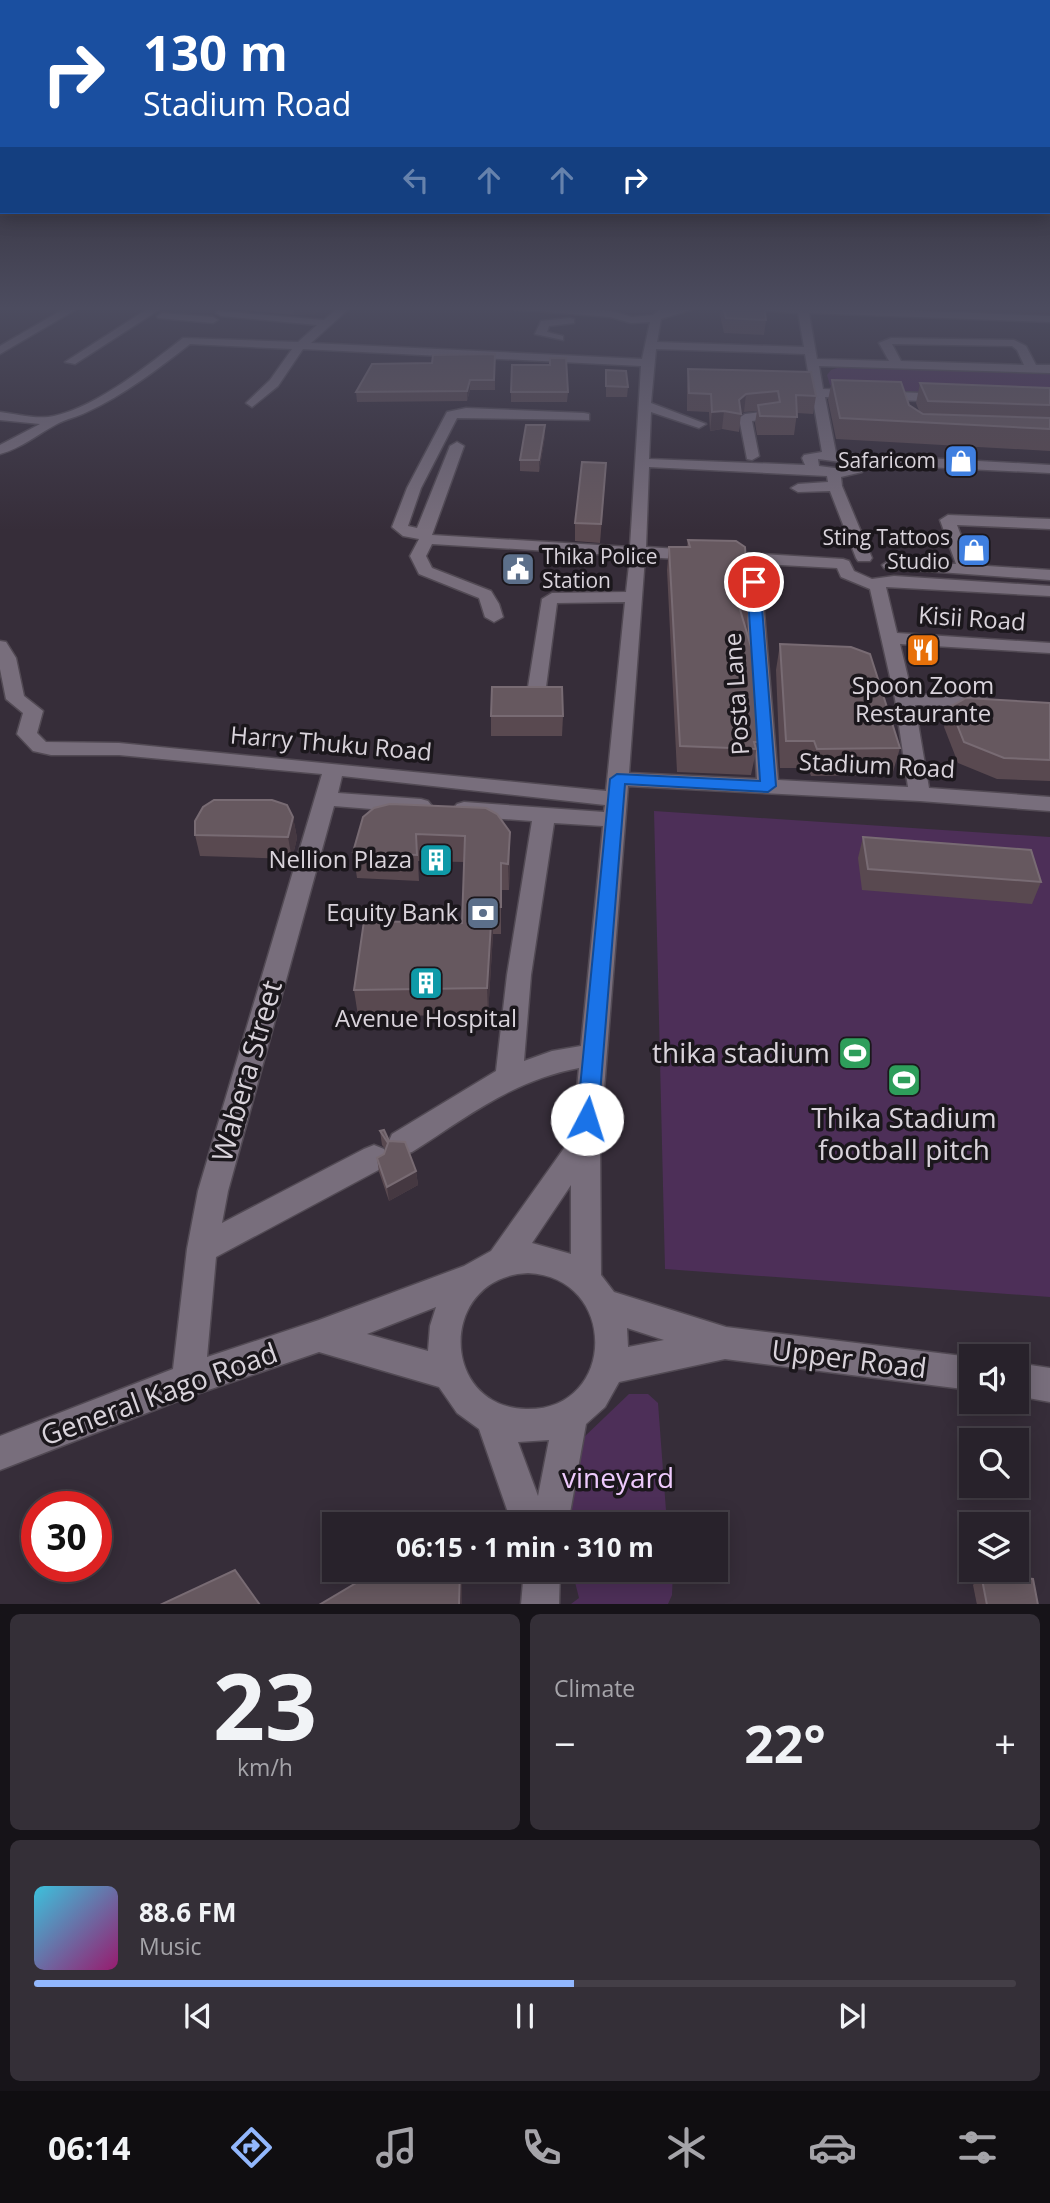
<!DOCTYPE html>
<meta charset="utf-8">
<style>
:root{--surface:#28222b;--page:#342f37;--text:#f1f3f6;--muted:#a5a4a9;--line:#443f47;--accent:#92b7fd}
body{margin:0;font-family:"Open Sans",sans-serif;background:var(--page);color:var(--text);height:100vh;display:flex;flex-direction:column;font-size:26px;white-space:nowrap}
*{box-sizing:border-box;margin:0}
p{font-size:23px;color:var(--muted)}
.icon{flex:none;width:38px;height:38px;fill:none;stroke:currentColor;stroke-width:2;stroke-linecap:round;stroke-linejoin:round}
.map{position:relative;height:1604px;overflow:hidden}
.panel{display:flex;flex-direction:column;gap:10px;padding:10px;background:#161318;flex:1}
.panel>*{flex:none}
.guide{position:absolute;left:0px;top:0px;width:1050px;height:214px;box-shadow:0 4px 18px #0003,0 0 0 2px var(--line);background:#1a4fa0;color:#fff;overflow:hidden}
.controls{position:absolute;left:959px;top:1344px;display:grid;gap:14px}
.controls a{display:grid;place-items:center;width:70px;height:70px;border-radius:0px;background:var(--surface);box-shadow:0 4px 18px #0003,0 0 0 2px var(--line);font-size:35px}
.speed{position:absolute;left:21px;top:1491px;display:flex;gap:14px;font-size:35px;font-weight:700;text-align:center}
.speed>*{display:grid;place-content:center;width:91px;height:91px;border-radius:50%;background:var(--surface);box-shadow:0 4px 18px #0003,0 0 0 2px var(--line);line-height:1}
.speed .limit{border:10px solid #d22;background:#fff;color:#111}
.pin{position:absolute;display:grid;place-items:center;width:60px;height:60px;color:#fff;margin:-30px;border:4px solid #fff;border-radius:50%;box-shadow:0 2px 7px #0007}
.me{position:absolute;width:77px;margin:-38px;rotate:5deg;stroke-linejoin:round;filter:drop-shadow(0 0 5px #0008)}
.turn{display:flex;align-items:center;gap:24px;height:147px;padding:0 28px;font-size:32px}
.turn .icon{width:91px;height:91px;stroke-width:2.5}
.turn b{display:block;font-size:49px;line-height:60px}
.lanes{display:flex;align-items:center;height:66px;padding:0 28px;background:#0003;justify-content:center;gap:35px;direction:ltr}
.lanes .off{opacity:.35}
.big{font-size:52px;font-weight:700;line-height:1.1}
.panel .widget{flex:1;display:flex;flex-direction:column;justify-content:center;gap:10px;min-width:0;padding:0 24px;border-radius:10px;background:var(--page)}
.panel .dial{align-items:center;gap:0}
.dial b{font-size:91px;line-height:1}
.song{display:flex;align-items:center;gap:21px}
.cover{width:84px;height:84px;border-radius:10px;background:linear-gradient(135deg,hsl(190 70% 55%),hsl(320 70% 35%))}
.played{height:7px;border-radius:4px;background:linear-gradient(90deg,var(--accent) 55%,var(--line) 55%)}
.keys{display:flex;justify-content:space-around;direction:ltr}
.heat{display:flex;justify-content:space-between;align-items:center;font-size:38px;direction:ltr}
.panel .tiles{flex:1;display:grid;gap:10px;grid-template-columns:1fr 1fr}
.widget:last-child{grid-column:span 2}
.trip{position:absolute;left:322px;top:1512px;width:406px;height:70px;border-radius:0px;background:var(--surface);box-shadow:0 4px 18px #0003,0 0 0 2px var(--line);font-weight:700;line-height:70px;text-align:center}
.dock{display:flex;height:112px;justify-content:space-around;align-items:center;background:#100e11;color:var(--muted)}
.dock .icon{width:49px;height:49px}
.dock .on{color:var(--accent)}
.dock b{font-size:32px;color:var(--text)}
.map>svg:first-child{display:block}
.education{fill:#463235}
.green{fill:#4d2f58}
.lines{fill:none;stroke-linecap:round;stroke-linejoin:round}
.minor-casing{stroke:#524a54;stroke-width:3}
.minor{fill:#786e7c;fill-rule:evenodd}
.wall{fill:#594950}
.shaded-wall{fill:#453841}
.building{fill:#66585f;stroke:#786b73;stroke-width:2}
.route{fill:#1a73e8;stroke:#114b97;stroke-width:2}
.labels{text-anchor:middle;stroke-width:7;stroke-linejoin:round;paint-order:stroke}
.far-poi-label{font-size:21px;fill:#d9d3db;stroke:#1b171c;text-anchor:end}
.street-label{font-size:24px;fill:#d9d3db;stroke:#1b171c}
.poi-label{font-size:24px;fill:#d9d3db;stroke:#1b171c}
.near-poi-label{font-size:28px;fill:#d9d3db;stroke:#1b171c;text-anchor:end}
.near-street-label{font-size:28px;fill:#d9d3db;stroke:#1b171c}
.near-park-label{font-size:28px;fill:#eecafd;stroke:#1b171c}
</style>
<div class="map">
<svg width="1050" height="1605" viewBox="0 0 1050 1605">
<rect width="100%" height="100%" fill="#362d39"/>
<polygon class="education" points="822,306 1050,306 1050,316 822,308"/>
<g class="green">
<polygon points="840,367 1050,374 1050,398 838,390 830,385 827,375 831,370"/>
<polygon points="654,811 1050,837 1050,1297 665,1269"/>
<polygon points="629,1394 648,1394 658,1403 667,1524 563,1524 581,1440"/>
<polygon points="572,1570 673,1570 672,1595 668,1604 571,1604 579,1598"/>
</g>
<g class="lines">
<g class="minor-casing">
<g id="minor">
<polygon points="69,306 82,306 0,354 0,346"/>
<polygon points="152,306 165,306 75,364 65,362"/>
<path d="M340,306h12l-41,37 331,16 8,-37 -19,1 -21,-6 -99,-8 -5,-3 105,5 21,6 21,-2 10,-8 5,2 11,-3h123l248,10v6l-241,-9 8,46 72,2 -10,-18 12,-5 123,2 12,6 10,19h14v8l-231,-7 4,23 123,5 6,4 -6,4 -121,-5 11,56 214,12v8l-186,-9 -2,8 -21,5 1,9 30,72 -2,3h-12l-2,-3 -26,-67 -32,1 -7,-4 7,-4 30,-2 -1,-6 -178,-9 -3,80 197,12 6,2 5,10 18,8 22,-3 156,10v10l-164,-9 11,46 153,10v10l-150,-9 12,50 74,4 9,6 -9,6 -71,-5 14,83 121,9v14l-130,-10 -292,-15 -28,354 1,135 13,17 112,35 245,30v33l-246,-31 -106,23 -14,25 -19,17 -18,100h-56l-33,-95 -22,-16 -18,-26 -120,-35 -131,45 -188,73v-34l173,-67 14,-120 11,-58 124,-417 -203,-19h-68l-18,-4 -16,-17 6,-21 -17,-14 -6,-30v-28l6,1 10,16 8,38 19,15 -6,22 9,9 73,1 487,48 19,-189 -68,1 -11,84 -9,6 -9,-6 14,-88 10,-6 74,-1 4,-36 -198,-12 -6,12 6,12 59,23 8,13 4,13 -9,5 -9,-5 -6,-19 -60,-24 -9,-18 9,-17 -16,-3 -11,-9 15,-39 40,-76 19,-4 118,5 5,1v6l-132,-2 -36,70 -13,38 9,2 33,-82 7,-4 7,4 -32,89 198,12 11,-181 -338,-17 -25,37 -26,21 -6,-4 24,-23 22,-31 -102,-5c-32,25 -66,51 -103,68 -10,5 -21,7 -30,12 -19,10 -35,24 -57,30v-9l40,-21 -40,-4v-8c16,2 38,8 54,4 44,-10 94,-51 129,-78l115,4 19,-17 -96,-9 -5,-3 1,-2 107,9zM700,307l98,6 6,34 -147,-5 4,-23zM892,344l120,2 5,4 7,15 -123,-4zM656,349l149,5 17,98 -18,3 -2,3 3,7 -156,-6 2,-47 48,16 7,-4 -55,-21zM818,459l31,4 1,4 -8,2 -23,-3zM645,557l99,6 13,216 -128,-6zM760,564l77,4 4,9 29,12 25,110 13,88 -130,-7zM342,776l263,29 -1,7 -140,-10 -7,2 -4,5 4,5 7,2 68,5 -25,154 -11,96 -104,63 -4,9 4,9 10,3 10,-3c55,-35 101,-72 167,-84l-7,69 -81,114 -27,15 -145,54 -112,37 9,-100 168,-90 4,-9 -4,-9 -10,-4 -10,4 -142,74 6,-32 106,-385 87,7 7,-2 4,-5 -4,-5 -7,-2 -83,-6zM554,823l49,3 -22,220 -29,5 -28,10 7,-86zM571,1185v69l-39,-11zM528,1273c91,4 89,138 -2,136 -87,-2 -88,-132 2,-136zM436,1307l-6,19 -2,25 -61,-17zM627,1328l37,12 -36,7zM549,1440l-11,56 -20,-54z"/>
<polygon points="162,313 213,317 218,320 213,323 158,318 157,316"/>
<polygon points="570,318 574,319 574,323 549,326 547,332 563,336 563,340 535,334 541,321"/>
<polygon points="770,411 775,412 775,418 752,421 759,456 752,460 747,459 739,418 745,414"/>
<polygon points="948,515 1050,519 1050,529 957,525 972,565 1050,570 1050,580 884,568 882,565 890,560 956,564 940,520"/>
<polygon points="1017,1363 1050,1368 1050,1402 1017,1396"/>
<polygon points="524,1570 560,1570 559,1605 521,1605"/>
</g>
</g>
<use href="#minor" class="minor"/>
</g>
<g class="wall">
<polygon points="241,306 325,306 319,313 294,315 242,310"/>
<polygon points="721,306 764,306 766,320 764,335 724,333 720,315"/>
<polygon points="495,354 495,390 470,390 467,401 357,402 356,392 432,363"/>
<polygon points="688,369 816,396 813,414 797,413 794,435 757,435 755,423 757,411 744,412 741,414 739,432 722,429 710,431 709,412 687,411 687,386"/>
<polygon points="606,370 628,387 627,397 606,397"/>
<polygon points="832,380 909,405 919,411 916,403 920,383 1050,388 1050,451 836,439 828,400"/>
<polygon points="511,392 568,392 567,402 511,402"/>
<polygon points="545,436 539,472 520,471 520,460"/>
<polygon points="605,481 600,543 575,541 575,523"/>
<polygon points="688,540 749,606 746,628 758,742 751,775 677,772 667,570 669,547 687,547"/>
<polygon points="780,644 900,748 892,775 811,776 808,768 780,768 776,670"/>
<polygon points="1050,703 1050,781 997,779 958,763 944,727 950,707"/>
<polygon points="491,716 563,716 562,736 491,736"/>
<polygon points="486,808 510,859 509,890 501,890 501,934 493,934 488,1015 358,1016 354,990 462,923 464,862 418,861 419,881 357,878 353,852"/>
<polygon points="293,817 297,838 292,859 200,856 195,835"/>
<polygon points="863,837 1041,882 1032,904 862,890 858,858"/>
<polygon points="380,1131 416,1171 418,1185 389,1201 379,1172 377,1158 384,1154 386,1150 382,1145"/>
<polygon points="981,1574 1038,1605 977,1605 973,1585"/>
</g>
<g class="shaded-wall">
<polygon points="293,306 325,306 319,313 294,315"/>
<polygon points="470,380 470,390 467,401 467,391"/>
<polygon points="746,394 744,412 741,414 739,400"/>
<polygon points="724,411 722,429 710,431 712,412"/>
<polygon points="545,425 545,436 539,472 539,460"/>
<polygon points="293,817 297,838 292,859 288,837"/>
<polygon points="510,832 510,859 509,890 508,864"/>
<polygon points="492,907 493,934 488,1015 487,988"/>
<polygon points="416,1171 418,1185 389,1201 387,1187"/>
<polygon points="460,1570 462,1570 462,1605 459,1605"/>
</g>
<g class="building">
<polygon points="723,306 764,306 766,320 726,318"/>
<polygon points="495,354 494,380 470,380 467,391 356,392 372,364 432,363 433,355"/>
<polygon points="550,358 566,358 568,392 511,392 512,365 550,365"/>
<polygon points="688,369 811,372 816,396 796,395 797,417 760,416 758,405 780,402 778,391 746,394 739,400 741,414 724,411 712,412 711,394 689,393"/>
<polygon points="606,370 626,371 628,387 606,386"/>
<polygon points="832,380 901,382 909,405 923,414 1050,418 1050,429 840,418"/>
<polygon points="920,383 1050,388 1050,405 928,401"/>
<polygon points="526,425 545,425 539,460 520,460"/>
<polygon points="582,462 606,463 601,524 575,523"/>
<polygon points="688,540 736,541 745,547 749,606 739,606 752,650 758,742 754,742 756,749 680,746 669,547 690,547"/>
<polygon points="780,644 851,647 870,654 900,748 817,749 814,741 786,741"/>
<polygon points="492,687 562,687 563,716 491,716"/>
<polygon points="966,698 1050,703 1050,760 1004,758 964,742 950,707"/>
<polygon points="214,800 272,800 287,805 293,817 288,837 195,835 195,821 203,807"/>
<polygon points="390,804 486,808 497,814 510,832 508,864 501,863 501,907 492,907 487,988 354,990 364,921 462,923 465,836 416,834 417,855 353,852 363,817 374,808"/>
<polygon points="863,837 1031,850 1041,882 868,869"/>
<polygon points="384,1130 389,1141 405,1142 416,1171 387,1187 377,1158 384,1154 388,1143 380,1131"/>
<polygon points="235,1570 260,1605 160,1605"/>
<polygon points="378,1570 460,1570 459,1605 319,1605"/>
<polygon points="981,1574 1033,1579 1038,1605 987,1605"/>
</g>
<linearGradient id="sky" x2="0" y2="1"><stop stop-color="#1e191f"/><stop offset="0.58" stop-color="#4c4c5f"/><stop offset="1" stop-color="#4c4c5f" stop-opacity="0"/></linearGradient>
<rect width="1050" height="531" fill="url(#sky)"/>
<polygon class="route" points="754,579 760,582 776,786 768,792 625,784 598,1119 595,1125 587,1128 580,1125 577,1119 610,779 617,774 760,781 747,582"/>
<defs>
<g id="shop-square" transform="scale(1.75)"><rect x="-9" y="-9" width="18" height="18" rx="4" fill="#3f7fe0" stroke="#1b171c"/><path d="M-5-2.5h2.3a2.7 3.5 0 0 1 5.4 0H5L5.5 6h-11ZM-1.5-2.5h3a1.5 2.3 0 0 0-3 0Z" fill="#fff"/></g>
<g id="civic-square" transform="scale(1.75)"><rect x="-9" y="-9" width="18" height="18" rx="4" fill="#5c6f8a" stroke="#1b171c"/><path d="M-.6-6.5H3V-4.5H.6V-3L4-1V1h2V6H-6V1h2V-1L-.6-3ZM-1.2 2.5V6h2.4V2.5Z" fill="#fff"/></g>
<g id="restaurant-square" transform="scale(1.75)"><rect x="-9" y="-9" width="18" height="18" rx="4" fill="#e8710a" stroke="#1b171c"/><path d="M-5-6h1v4h1v-4h1v4h1v-4h1v5L-1.5 .5V6h-2V.5L-5-1ZM5-6V6H3V1.5H1.5Q1.5-4 5-6Z" fill="#fff"/></g>
<g id="building-square" transform="scale(1.75)"><rect x="-9" y="-9" width="18" height="18" rx="4" fill="#0f9aa8" stroke="#1b171c"/><path d="M-4-6H4V6H1V3H-1V6H-4ZM-2.5-4.3h1.7v1.8h-1.7ZM.8-4.3h1.7v1.8H.8ZM-2.5-1h1.7V.8h-1.7ZM.8-1h1.7V.8H.8Z" fill="#fff"/></g>
<g id="bank-square" transform="scale(1.75)"><rect x="-9" y="-9" width="18" height="18" rx="4" fill="#5c6f8a" stroke="#1b171c"/><path d="M-6-4H6V4H-6ZM0-2.3a2.3 2.3 0 1 0 0 4.6a2.3 2.3 0 1 0 0-4.6Z" fill="#fff"/></g>
<g id="stadium-square" transform="scale(1.75)"><rect x="-9" y="-9" width="18" height="18" rx="4" fill="#2e9e5b" stroke="#1b171c"/><path d="M0-5a6.5 5 0 1 0 0 10a6.5 5 0 1 0 0-10ZM-3.5-1.8h7v3.6h-7Z" fill="#fff"/></g>
</defs>
<g fill-rule="evenodd">
<use href="#shop-square" x="961" y="461"/>
<use href="#shop-square" x="974" y="550"/>
<use href="#civic-square" x="518" y="569"/>
<use href="#restaurant-square" x="923" y="650"/>
<use href="#building-square" x="436" y="860"/>
<use href="#bank-square" x="483" y="913"/>
<use href="#building-square" x="426" y="983"/>
<use href="#stadium-square" x="855" y="1053"/>
<use href="#stadium-square" x="904" y="1080"/>
</g>
<g class="labels">
<g class="far-poi-label">
<text x="936" y="468">Safaricom</text>
<text x="950" y="545">Sting Tattoos<tspan x="950" dy="24">Studio</tspan></text>
<text x="542" y="564" text-anchor="start">Thika Police<tspan x="542" dy="24">Station</tspan></text>
</g>
<g class="street-label">
<text transform="translate(972 619) rotate(4)" y="8">Kisii Road</text>
<text transform="translate(737 694) rotate(-94)" y="8">Posta Lane</text>
<text transform="translate(331 744) rotate(5)" y="8">Harry Thuku Road</text>
<text transform="translate(877 766) rotate(3)" y="8">Stadium Road</text>
</g>
<g class="poi-label">
<text x="923" y="694">Spoon Zoom<tspan x="923" dy="28">Restaurante</tspan></text>
<text x="412" y="868" text-anchor="end">Nellion Plaza</text>
<text x="458" y="921" text-anchor="end">Equity Bank</text>
<text x="426" y="1027">Avenue Hospital</text>
</g>
<g class="near-poi-label">
<text x="830" y="1063">thika stadium</text>
<text x="904" y="1128" text-anchor="middle">Thika Stadium<tspan x="904" dy="32">football pitch</tspan></text>
</g>
<g class="near-street-label">
<text transform="translate(247 1071) rotate(-74)" y="10">Wabera Street</text>
<text transform="translate(849 1359) rotate(7)" y="10">Upper Road</text>
<text transform="translate(159 1394) rotate(-20)" y="10">General Kago Road</text>
</g>
<g class="near-park-label">
<text x="618" y="1488">vineyard</text>
</g>
</g>
</svg>
<div class="controls">
<a><svg class="icon" aria-label="sound" viewBox="0 0 24 24"><path d="M4 9h4l5-4v14l-5-4H4zM17 9q2 3 0 6"/></svg></a>
<a><svg class="icon" aria-label="search" viewBox="0 0 24 24"><circle cx="10" cy="10" r="6"/><path d="M15 15l6 6"/></svg></a>
<a><svg class="icon" aria-label="layers" viewBox="0 0 24 24"><path d="M12 4l9 5-9 5-9-5zM3 14l9 5 9-5"/></svg></a>
</div>
<div class="speed"><div class="limit">30</div></div>
<div class="pin" style="left:754px;top:582px;background:#d93025"><svg class="icon" aria-label="arrive" viewBox="0 0 24 24"><path d="M6 21V4h12l-3 4 3 4H6"/></svg></div>
<svg class="me" style="left:587px;top:1119px" viewBox="-20 -20 40 40"><circle r="19" fill="#fff"/><path d="M0-13L10 11 0 6-10 11z" fill="#1a73e8"/></svg>
<div class="trip">06:15 · 1 min · 310 m</div>
<div class="guide">
<div class="turn"><svg class="icon" aria-label="right" viewBox="0 0 24 24"><path d="M7 20v-9h11M14 6l5 5-5 5"/></svg><div><b>130 m</b>Stadium Road</div></div>
<div class="lanes"><svg class="icon off" aria-label="left" viewBox="0 0 24 24"><path d="M17 20v-9H6M10 6l-5 5 5 5"/></svg><svg class="icon off" aria-label="ahead" viewBox="0 0 24 24"><path d="M12 20V5M6 11l6-6 6 6"/></svg><svg class="icon off" aria-label="ahead" viewBox="0 0 24 24"><path d="M12 20V5M6 11l6-6 6 6"/></svg><svg class="icon" aria-label="right" viewBox="0 0 24 24"><path d="M7 20v-9h11M14 6l5 5-5 5"/></svg></div>
</div>
</div>
<section class="panel">
<div class="tiles">
<div class="widget dial"><b>23</b><p>km/h</p></div>
<div class="widget"><p>Climate</p>
<div class="heat"><a>−</a><b class="big">22°</b><a>+</a></div>
</div>
<div class="widget">
<div class="song"><i class="cover"></i><div><b>88.6 FM</b><p>Music</p></div></div>
<div class="played"></div>
<div class="keys"><svg class="icon" aria-label="previous" viewBox="0 0 24 24"><path d="M18 5L8 12l10 7zM5 5v14"/></svg><svg class="icon" aria-label="pause" viewBox="0 0 24 24"><path d="M8 5v14M16 5v14"/></svg><svg class="icon" aria-label="next" viewBox="0 0 24 24"><path d="M6 5l10 7-10 7zM19 5v14"/></svg></div>
</div>
</div>
</section>
<nav class="dock">
<b>06:14</b>
<svg class="icon on" aria-label="directions" viewBox="0 0 24 24"><path d="M12 3l9 9-9 9-9-9zM9 14v-3h6M13 9l2 2-2 2"/></svg>
<svg class="icon" aria-label="music" viewBox="0 0 24 24"><path d="M9 18V5l10-2v13"/><circle cx="6" cy="18" r="3"/><circle cx="16" cy="16" r="3"/></svg>
<svg class="icon" aria-label="phone" viewBox="0 0 24 24"><path d="M5 4h4l2 5-3 2q2 4 5 5l2-3 5 2v4C11 20 4 13 5 4z"/></svg>
<svg class="icon" aria-label="climate" viewBox="0 0 24 24"><path d="M12 3v18M4 7l16 10M4 17L20 7"/></svg>
<svg class="icon" aria-label="car" viewBox="0 0 24 24"><path d="M5 17H2v-5l4-1 3-4h7l3 4 3 1v5h-3M9 17h6M6 11h13"/><circle cx="7" cy="17" r="2"/><circle cx="17" cy="17" r="2"/></svg>
<svg class="icon" aria-label="filters" viewBox="0 0 24 24"><path d="M4 7h16M4 17h16"/><circle cx="9" cy="7" r="2"/><circle cx="15" cy="17" r="2"/></svg>
</nav>
